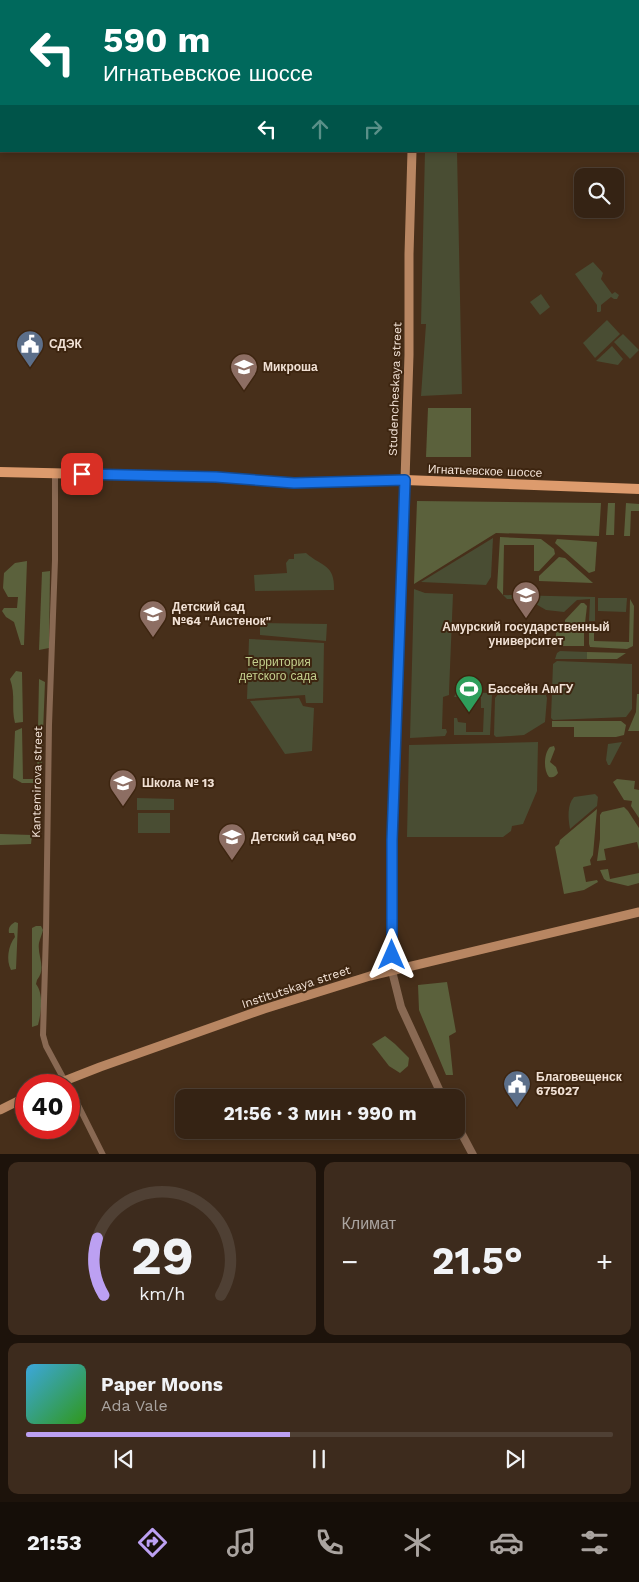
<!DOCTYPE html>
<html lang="ru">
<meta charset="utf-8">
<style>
:root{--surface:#352314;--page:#3d2b1d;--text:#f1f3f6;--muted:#aaa4a0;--line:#4f4034;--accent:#bca0f2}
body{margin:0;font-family:"Work Sans",sans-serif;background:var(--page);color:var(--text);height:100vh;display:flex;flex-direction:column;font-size:19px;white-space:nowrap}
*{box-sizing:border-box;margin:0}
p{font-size:16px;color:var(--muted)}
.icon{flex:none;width:28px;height:28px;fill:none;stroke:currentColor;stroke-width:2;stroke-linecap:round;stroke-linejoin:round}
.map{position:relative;height:1154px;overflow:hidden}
.drawer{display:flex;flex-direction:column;gap:8px;padding:8px;background:#1d130b;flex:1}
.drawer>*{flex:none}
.banner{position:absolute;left:0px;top:0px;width:640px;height:152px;box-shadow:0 2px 8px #0003,0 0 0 1px var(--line);background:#00695c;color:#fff;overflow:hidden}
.controls{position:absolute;left:574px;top:168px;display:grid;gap:10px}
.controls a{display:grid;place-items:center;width:50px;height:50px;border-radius:10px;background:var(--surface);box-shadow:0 2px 8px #0003,0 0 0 1px var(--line);font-size:25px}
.speed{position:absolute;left:15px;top:1074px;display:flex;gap:10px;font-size:25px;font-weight:700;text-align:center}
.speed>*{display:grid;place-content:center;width:65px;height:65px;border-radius:50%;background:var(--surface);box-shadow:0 2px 8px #0003,0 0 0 1px var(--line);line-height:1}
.speed .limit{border:8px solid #d22;background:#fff;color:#111}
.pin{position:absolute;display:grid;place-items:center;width:42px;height:42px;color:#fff;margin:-21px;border-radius:10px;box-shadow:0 2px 8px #0006}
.me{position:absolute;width:55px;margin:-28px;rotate:0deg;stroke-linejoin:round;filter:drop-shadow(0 0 4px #0008)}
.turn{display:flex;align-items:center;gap:18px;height:105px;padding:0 20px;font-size:22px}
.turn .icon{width:65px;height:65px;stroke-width:2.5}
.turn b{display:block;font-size:35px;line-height:42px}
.lanes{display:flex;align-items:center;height:48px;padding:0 20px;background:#0003;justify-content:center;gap:25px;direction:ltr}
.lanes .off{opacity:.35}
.big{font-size:38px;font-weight:700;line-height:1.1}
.drawer .tile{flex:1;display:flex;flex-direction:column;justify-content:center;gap:8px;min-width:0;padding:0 18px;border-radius:10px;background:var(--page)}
.drawer .dial{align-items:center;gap:0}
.dial svg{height:130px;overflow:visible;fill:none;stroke:var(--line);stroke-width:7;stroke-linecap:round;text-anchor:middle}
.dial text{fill:var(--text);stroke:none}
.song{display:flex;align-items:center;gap:15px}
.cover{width:60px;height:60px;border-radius:8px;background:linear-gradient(135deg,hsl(200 70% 55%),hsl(110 70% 35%))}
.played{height:5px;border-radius:2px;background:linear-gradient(90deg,var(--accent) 45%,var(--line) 45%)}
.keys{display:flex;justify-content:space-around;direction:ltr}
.heat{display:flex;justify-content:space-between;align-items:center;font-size:28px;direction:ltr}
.drawer .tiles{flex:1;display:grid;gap:8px;grid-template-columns:1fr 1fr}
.tile:last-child{grid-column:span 2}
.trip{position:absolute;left:175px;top:1089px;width:290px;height:50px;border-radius:10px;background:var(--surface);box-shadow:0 2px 8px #0003,0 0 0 1px var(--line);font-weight:700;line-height:50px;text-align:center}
.dock{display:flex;height:80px;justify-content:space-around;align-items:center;background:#150e08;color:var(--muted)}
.dock .icon{width:35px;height:35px}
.dock .current{color:var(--accent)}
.dock b{font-size:22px;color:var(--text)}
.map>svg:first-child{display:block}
.green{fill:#494d33}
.forest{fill:#5b613c}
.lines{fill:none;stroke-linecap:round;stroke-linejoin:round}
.minor{stroke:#896953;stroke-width:6}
.tertiary{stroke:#896953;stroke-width:8}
.secondary{stroke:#b88662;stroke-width:9}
.primary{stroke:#dd9b6d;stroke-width:10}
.route-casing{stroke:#114b97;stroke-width:12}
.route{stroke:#1a73e8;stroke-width:9}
.labels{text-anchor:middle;stroke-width:4;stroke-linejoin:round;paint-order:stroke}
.poi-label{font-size:12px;font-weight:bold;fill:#f1e1d5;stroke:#3d2510;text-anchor:start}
.street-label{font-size:12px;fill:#f1e1d5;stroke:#3d2510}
.park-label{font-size:12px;fill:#c3cf8d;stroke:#3d2510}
</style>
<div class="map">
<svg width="639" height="1155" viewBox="0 0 639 1155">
<rect width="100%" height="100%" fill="#472f1a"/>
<g class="green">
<polygon points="425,151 457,151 462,394 421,396 426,324 421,324"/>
<polygon points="593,262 603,273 601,279 612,294 615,292 619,295 617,299 614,299 611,297 601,305 601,311 600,312 597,312 597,305 575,274"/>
<polygon points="541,294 550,307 540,315 530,302"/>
<polygon points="607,320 620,334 595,358 583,343"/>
<polygon points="623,334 639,350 630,359 614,342"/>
<polygon points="612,346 623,359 618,365 596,361"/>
<polygon points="493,538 491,577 486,585 421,582"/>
<path d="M306,553c16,14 29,11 28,37l-79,1 -1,-16 33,-2 -1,-10 3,-4h5v-5z"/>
<polygon points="414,589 425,593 453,594 449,692 449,695 443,697 442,729 446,729 447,732 445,736 410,738"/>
<polygon points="503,595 595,597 595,621 589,621 590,599 577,600 564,612 546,610 534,603 523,599 507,599"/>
<polygon points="598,598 627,598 626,612 598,611"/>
<polygon points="260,623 327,624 326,641 260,635"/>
<polygon points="249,639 324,643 323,703 306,703 305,695 247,699"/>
<polygon points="560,651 587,652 587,659 555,659 557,653"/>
<polygon points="557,661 632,664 632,709 626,717 553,720 551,718 553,664"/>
<polygon points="460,692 489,693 492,695 490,735 454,735 454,718 457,718 458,722 466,723 466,732 483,732 484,708 481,708 481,698 454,697 456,693"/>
<polygon points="499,693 546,695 547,698 545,722 524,735 496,737 494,735 495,698"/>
<polygon points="299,698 303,706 314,708 312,751 285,754 250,701"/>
<polygon points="538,742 537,791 523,824 512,826 511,831 503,837 407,837 409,745"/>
<polygon points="622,742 610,765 608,765 606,760 608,744"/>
<path d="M595,794l3,3 -1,9 -27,23c-2,-11 -3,-24 4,-32z"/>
<polygon points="137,798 174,799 174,810 137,810"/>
<rect x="138" y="813" width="32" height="20"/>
</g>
<g class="forest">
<polygon points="428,408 471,408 471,457 426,457"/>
<polygon points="417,501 601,503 599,536 496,533 414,584"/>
<polygon points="608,503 615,503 614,535 606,535"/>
<polygon points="626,503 639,504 639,511 631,511 630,536 624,536"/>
<polygon points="500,537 541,539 554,549 555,554 539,571 534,571 534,545 504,545 503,595 497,588"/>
<polygon points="557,539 597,542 595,571 589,573 555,543"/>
<polygon points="559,557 565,558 593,583 539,581 539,576"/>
<polygon points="27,561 24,645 21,645 14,622 6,617 2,611 4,608 17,608 18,597 8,597 3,588 4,573 15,563"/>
<polygon points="50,571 49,648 39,650 42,572"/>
<polygon points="630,599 634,606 633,646 627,649 590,647 589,644 589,628 594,628 594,641 629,642"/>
<polygon points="581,603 584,603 587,606 585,623 565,623 565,620"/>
<polygon points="560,627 584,629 584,646 558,646 556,645 556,630"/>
<polygon points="587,652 626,653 617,659 587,659"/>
<path d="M16,671l6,1 1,50 -8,1c-4,-16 1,-27 -5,-44z"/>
<polygon points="39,679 45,682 41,783 22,783 13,778 15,731 22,728 23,779 37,779"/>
<polygon points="637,694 639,694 639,731 628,731 636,712"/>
<polygon points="552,721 621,721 626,725 624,735 616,737 574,737 574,727 552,727"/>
<path d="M554,746l1,3 -5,13 6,5 2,6c-3,4 -5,5 -9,4 -6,-7 -5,-24 1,-30z"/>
<polygon points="617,779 635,781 634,789 639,790 639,818 631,806 632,801 624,800 613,782"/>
<polygon points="624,807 628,811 639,828 639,850 637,842 604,849 606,860 597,861 600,839 600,815 602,812"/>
<polygon points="597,809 593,855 590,860 591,865 583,867 586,882 597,880 598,882 584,890 564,894 555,847 559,844 560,840"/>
<polygon points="0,834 32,835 31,844 0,845"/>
<polygon points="608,869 610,879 639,873 639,883 628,886 607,881 604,879 600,870"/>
<path d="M15,922l3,1 -2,46 -5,1c-5,-10 -3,-24 4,-33l-1,-4h-5c-1,-5 1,-8 6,-11z"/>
<path d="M36,926h5l2,4c-1,4 -3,9 -4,13 -2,13 8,25 -2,37l-1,4c8,10 5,30 2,41l-6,2v-99z"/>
<polygon points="447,982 456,1032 449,1036 453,1075 446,1075 419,1010 418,985"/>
<polygon points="385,1036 395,1044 409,1058 408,1066 400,1073 389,1066 372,1044"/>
</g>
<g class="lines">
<g class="minor">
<polyline points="55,474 55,560 49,725 46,933 43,1035 46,1046 67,1085"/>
<polyline points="69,1087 103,1155"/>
</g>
<g class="tertiary">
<polyline points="405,480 393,840 392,971 401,1007 443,1098"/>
<polyline points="456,1123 473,1155"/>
</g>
<g class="secondary">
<polyline points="417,1 418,0"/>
<polyline points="405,480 409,355 409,254 412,151"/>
<polyline points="54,1085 100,1067 264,1009 370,976 639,912"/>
<polyline points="0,1110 26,1097"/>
</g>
<polyline class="primary" points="0,472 216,477 294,483 405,480 639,489"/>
</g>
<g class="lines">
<g class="route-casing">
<polyline id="route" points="82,474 216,477 294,483 405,480 392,840 392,955"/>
</g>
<use href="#route" class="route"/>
</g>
<defs>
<g id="civic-pin" transform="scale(1.4375)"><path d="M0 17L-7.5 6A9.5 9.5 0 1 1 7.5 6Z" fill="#5c6f8a" stroke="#3d2510"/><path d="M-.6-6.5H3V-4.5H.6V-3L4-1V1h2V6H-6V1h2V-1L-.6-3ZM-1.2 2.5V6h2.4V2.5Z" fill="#fff"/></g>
<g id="school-pin" transform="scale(1.4375)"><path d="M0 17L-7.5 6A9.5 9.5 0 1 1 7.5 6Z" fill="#8d6e63" stroke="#3d2510"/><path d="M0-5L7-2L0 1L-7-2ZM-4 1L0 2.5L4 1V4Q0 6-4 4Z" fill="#fff"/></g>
<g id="university-pin" transform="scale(1.4375)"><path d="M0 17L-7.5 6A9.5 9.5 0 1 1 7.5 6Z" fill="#8d6e63" stroke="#3d2510"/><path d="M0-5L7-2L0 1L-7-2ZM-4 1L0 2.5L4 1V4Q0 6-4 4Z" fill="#fff"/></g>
<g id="stadium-pin" transform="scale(1.4375)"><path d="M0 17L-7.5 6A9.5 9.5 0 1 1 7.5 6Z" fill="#2e9e5b" stroke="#3d2510"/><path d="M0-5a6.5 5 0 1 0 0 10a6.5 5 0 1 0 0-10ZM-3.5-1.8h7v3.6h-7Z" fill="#fff"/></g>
</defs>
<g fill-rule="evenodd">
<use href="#civic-pin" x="30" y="344"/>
<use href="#school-pin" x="244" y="367"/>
<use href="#university-pin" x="526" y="595"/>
<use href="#school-pin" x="153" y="614"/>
<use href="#stadium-pin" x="469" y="689"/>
<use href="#school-pin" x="123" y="783"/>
<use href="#school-pin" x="232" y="837"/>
<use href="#civic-pin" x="517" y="1084"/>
</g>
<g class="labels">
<g class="poi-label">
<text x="49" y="348">СДЭК</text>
<text x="263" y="371">Микроша</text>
<text x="172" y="611">Детский сад<tspan x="172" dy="14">№64 "Аистенок"</tspan></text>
<text x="526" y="631" text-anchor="middle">Амурский государственный<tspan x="526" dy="14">университет</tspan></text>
<text x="488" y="693">Бассейн АмГУ</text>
<text x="142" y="787">Школа № 13</text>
<text x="251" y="841">Детский сад №60</text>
<text x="536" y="1081">Благовещенск<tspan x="536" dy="14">675027</tspan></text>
</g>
<g class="street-label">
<text transform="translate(395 389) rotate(-88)" y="4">Studencheskaya street</text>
<text transform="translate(485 471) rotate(2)" y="4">Игнатьевское шоссе</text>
<text transform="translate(37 782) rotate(-89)" y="4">Kantemirova street</text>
<text transform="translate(296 987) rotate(-18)" y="4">Institutskaya street</text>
</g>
<g class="park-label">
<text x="278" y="666">Территория<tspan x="278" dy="14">детского сада</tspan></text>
</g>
</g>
</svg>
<div class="controls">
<a><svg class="icon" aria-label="search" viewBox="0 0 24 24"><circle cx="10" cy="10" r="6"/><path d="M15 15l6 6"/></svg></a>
</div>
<div class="speed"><div class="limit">40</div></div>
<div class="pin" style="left:82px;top:474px;background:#d93025"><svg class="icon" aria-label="arrive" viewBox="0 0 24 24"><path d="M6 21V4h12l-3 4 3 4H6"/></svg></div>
<svg class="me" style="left:392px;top:955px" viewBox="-20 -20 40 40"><path d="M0-17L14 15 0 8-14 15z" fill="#1a73e8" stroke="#fff" stroke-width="4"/></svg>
<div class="trip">21:56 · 3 мин · 990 m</div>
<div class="banner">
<div class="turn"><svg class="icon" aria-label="left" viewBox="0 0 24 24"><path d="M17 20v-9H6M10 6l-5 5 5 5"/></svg><div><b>590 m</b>Игнатьевское шоссе</div></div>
<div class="lanes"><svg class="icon" aria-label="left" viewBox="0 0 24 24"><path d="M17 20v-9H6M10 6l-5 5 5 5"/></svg><svg class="icon off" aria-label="ahead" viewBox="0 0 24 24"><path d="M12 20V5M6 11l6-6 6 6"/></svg><svg class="icon off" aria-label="right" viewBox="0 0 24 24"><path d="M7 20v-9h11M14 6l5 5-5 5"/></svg></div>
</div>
</div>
<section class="drawer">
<div class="tiles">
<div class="tile dial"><svg viewBox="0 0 100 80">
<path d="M14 69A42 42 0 1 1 86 69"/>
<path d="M14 69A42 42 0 0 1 10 34" stroke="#bca0f2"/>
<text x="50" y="56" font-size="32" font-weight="700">29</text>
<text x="50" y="72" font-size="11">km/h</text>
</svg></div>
<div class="tile"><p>Климат</p>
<div class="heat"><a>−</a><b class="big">21.5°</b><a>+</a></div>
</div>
<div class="tile">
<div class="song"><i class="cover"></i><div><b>Paper Moons</b><p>Ada Vale</p></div></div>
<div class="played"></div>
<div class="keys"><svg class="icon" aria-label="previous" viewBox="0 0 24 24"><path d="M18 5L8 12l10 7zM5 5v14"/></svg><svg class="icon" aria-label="pause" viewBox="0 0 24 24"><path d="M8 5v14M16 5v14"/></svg><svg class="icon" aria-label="next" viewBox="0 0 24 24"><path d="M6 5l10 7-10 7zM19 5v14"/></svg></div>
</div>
</div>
</section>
<nav class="dock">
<b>21:53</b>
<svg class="icon current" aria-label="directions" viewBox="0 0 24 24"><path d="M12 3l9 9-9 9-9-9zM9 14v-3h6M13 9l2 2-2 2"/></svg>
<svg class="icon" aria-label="music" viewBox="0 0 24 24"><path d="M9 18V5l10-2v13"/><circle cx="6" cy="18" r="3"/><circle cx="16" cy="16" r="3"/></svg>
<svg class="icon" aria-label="phone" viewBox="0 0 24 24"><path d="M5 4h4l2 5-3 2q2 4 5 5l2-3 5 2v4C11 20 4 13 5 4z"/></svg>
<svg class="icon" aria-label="climate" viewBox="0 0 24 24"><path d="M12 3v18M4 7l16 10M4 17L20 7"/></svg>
<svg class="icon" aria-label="car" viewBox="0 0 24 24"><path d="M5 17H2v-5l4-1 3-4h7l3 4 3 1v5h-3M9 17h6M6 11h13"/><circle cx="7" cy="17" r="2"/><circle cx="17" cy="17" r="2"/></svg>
<svg class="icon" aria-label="filters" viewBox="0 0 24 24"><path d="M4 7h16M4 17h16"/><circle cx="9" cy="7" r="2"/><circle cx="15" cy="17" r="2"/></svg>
</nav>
